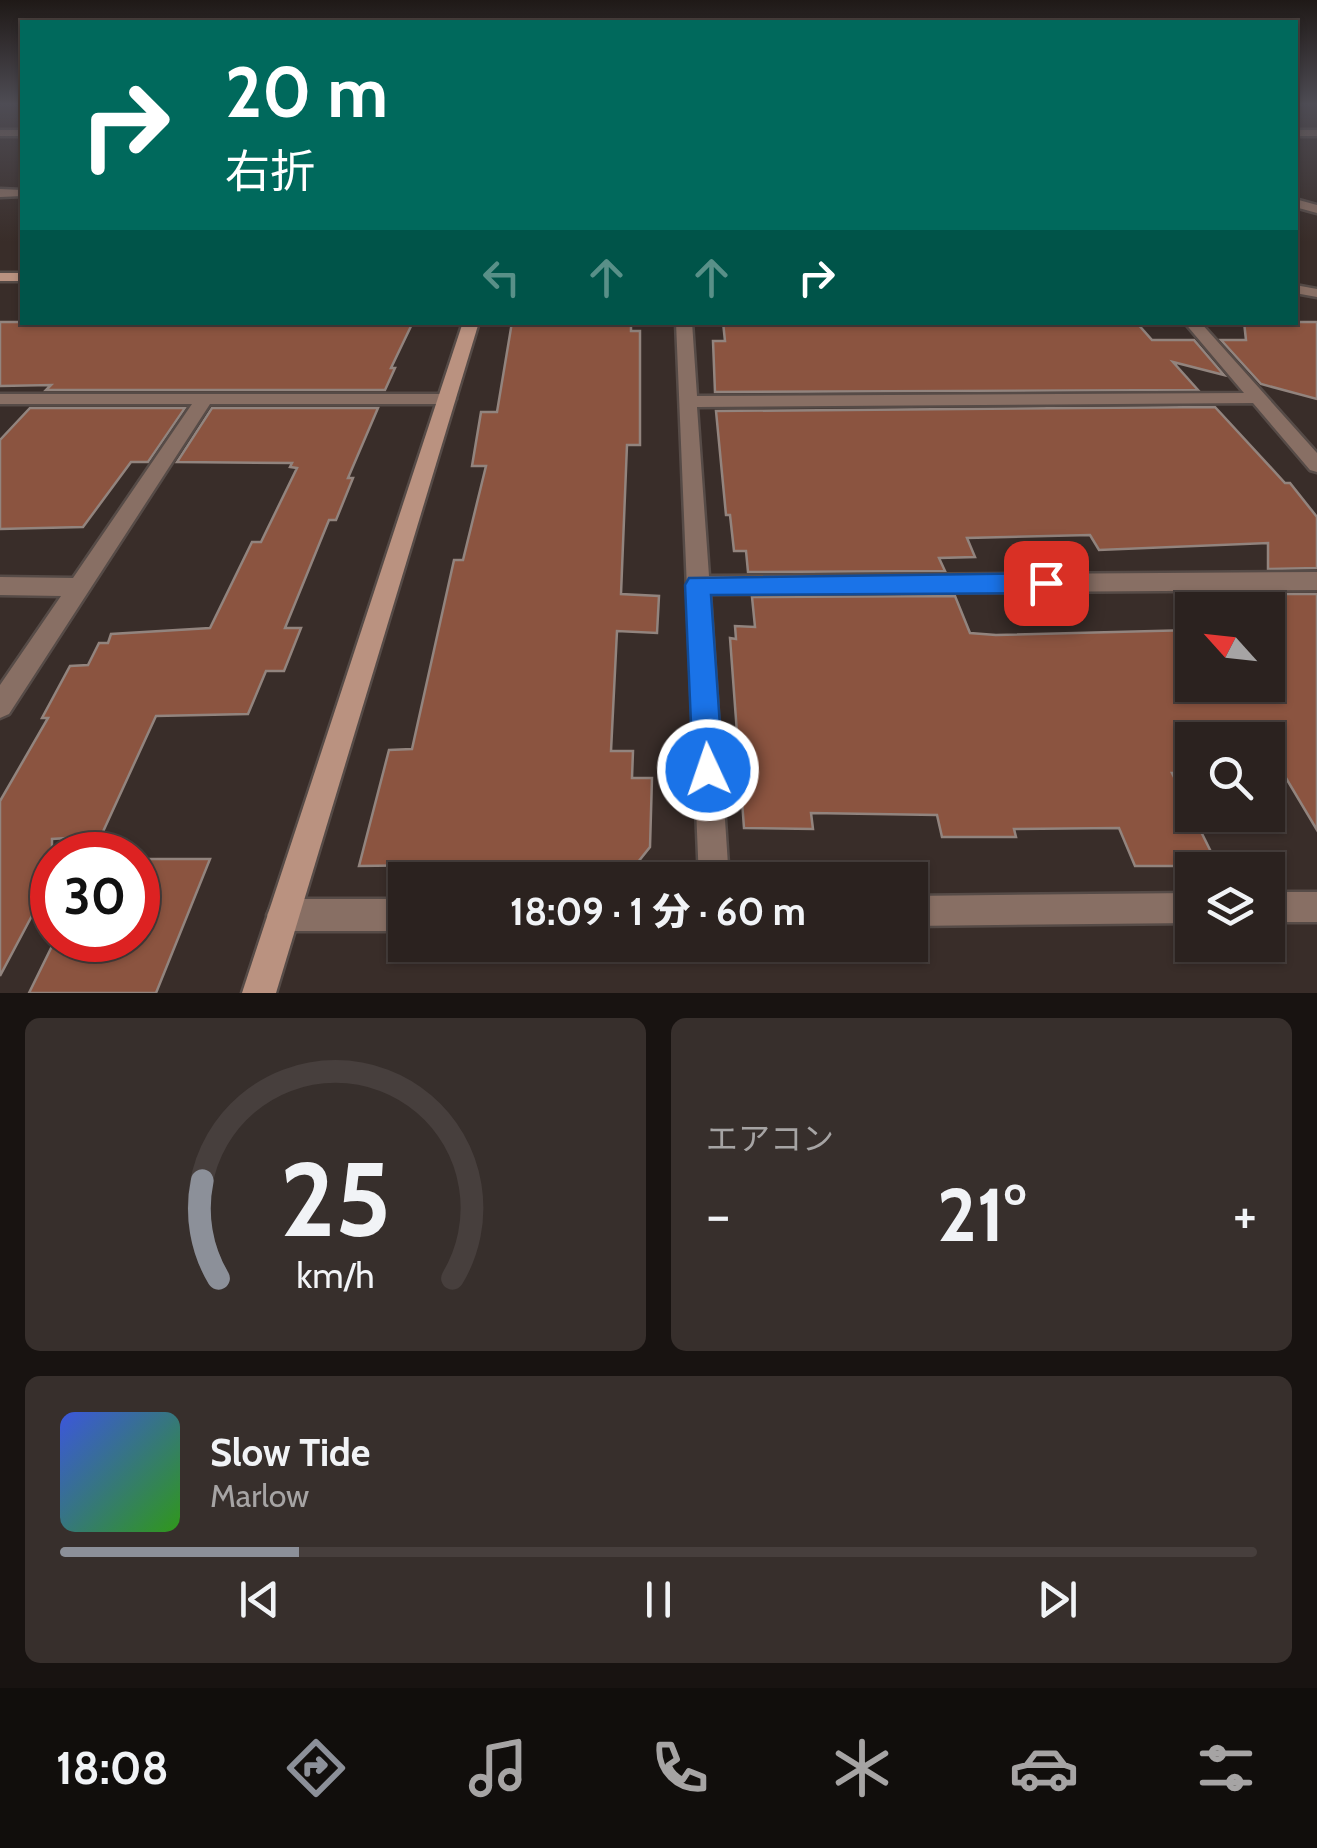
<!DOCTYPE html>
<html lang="ja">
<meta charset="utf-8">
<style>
:root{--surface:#2b221f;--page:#372f2c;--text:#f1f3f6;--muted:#a6a4a4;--line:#473f3d;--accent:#8c9099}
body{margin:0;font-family:Cabin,"Noto Sans JP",sans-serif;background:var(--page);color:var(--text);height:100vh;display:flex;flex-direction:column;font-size:38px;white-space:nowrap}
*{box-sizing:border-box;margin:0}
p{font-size:32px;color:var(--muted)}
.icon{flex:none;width:55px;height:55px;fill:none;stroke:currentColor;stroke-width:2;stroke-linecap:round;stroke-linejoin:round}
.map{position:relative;height:993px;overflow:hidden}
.drawer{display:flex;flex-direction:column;gap:25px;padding:25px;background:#181311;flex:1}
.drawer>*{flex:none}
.guide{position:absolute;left:20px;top:20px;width:1278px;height:305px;border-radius:0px;box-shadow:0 2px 8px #0004,0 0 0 2px var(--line);background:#00695c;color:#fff;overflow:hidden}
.needle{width:65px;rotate:297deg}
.tools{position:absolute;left:1175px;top:592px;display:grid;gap:20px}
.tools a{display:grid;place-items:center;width:110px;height:110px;border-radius:0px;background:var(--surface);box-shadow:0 2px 8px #0004,0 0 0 2px var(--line);font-size:50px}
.speed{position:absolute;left:30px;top:832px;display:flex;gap:20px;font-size:50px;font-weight:700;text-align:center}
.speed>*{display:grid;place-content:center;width:130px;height:130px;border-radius:50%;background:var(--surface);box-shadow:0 2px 8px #0004,0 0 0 2px var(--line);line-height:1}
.speed .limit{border:15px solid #d22;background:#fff;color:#111}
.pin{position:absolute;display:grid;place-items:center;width:85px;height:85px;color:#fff;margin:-42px;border-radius:20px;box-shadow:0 5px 15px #0006}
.me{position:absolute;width:110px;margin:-55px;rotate:357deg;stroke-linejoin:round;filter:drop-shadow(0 0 8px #0008)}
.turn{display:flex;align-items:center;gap:35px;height:210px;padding:0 40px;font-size:45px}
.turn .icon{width:130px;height:130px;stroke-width:2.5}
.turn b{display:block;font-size:70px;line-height:85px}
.lanes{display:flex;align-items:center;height:95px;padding:0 40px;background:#0003;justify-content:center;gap:50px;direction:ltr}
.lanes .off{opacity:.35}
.big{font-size:75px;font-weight:800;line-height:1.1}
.drawer .widget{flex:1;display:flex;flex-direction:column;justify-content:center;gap:15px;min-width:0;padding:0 35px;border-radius:15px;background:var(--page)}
.drawer .dial{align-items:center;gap:0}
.dial svg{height:260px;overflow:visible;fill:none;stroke:var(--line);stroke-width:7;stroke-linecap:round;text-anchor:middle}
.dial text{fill:var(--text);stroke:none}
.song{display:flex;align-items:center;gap:30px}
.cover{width:120px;height:120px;border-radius:15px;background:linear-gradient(135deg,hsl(230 70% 55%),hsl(110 70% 35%))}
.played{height:10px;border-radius:5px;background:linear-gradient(90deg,var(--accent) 20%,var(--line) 20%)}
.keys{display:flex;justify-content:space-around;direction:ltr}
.heat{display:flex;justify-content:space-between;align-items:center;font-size:55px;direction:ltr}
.drawer .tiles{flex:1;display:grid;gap:25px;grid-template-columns:1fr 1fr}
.widget:last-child{grid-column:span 2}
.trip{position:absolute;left:388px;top:862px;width:540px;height:100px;border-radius:0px;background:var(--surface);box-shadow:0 2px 8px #0004,0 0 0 2px var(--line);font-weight:800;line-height:100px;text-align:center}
.tab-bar{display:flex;height:160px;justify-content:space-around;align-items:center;background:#110e0c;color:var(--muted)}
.tab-bar .icon{width:70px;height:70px}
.tab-bar .on{color:var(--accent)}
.tab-bar b{font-size:45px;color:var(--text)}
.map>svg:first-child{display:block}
.building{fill:#8b5440;stroke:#92847e;stroke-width:2.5}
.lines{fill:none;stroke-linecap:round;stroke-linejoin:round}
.street-casing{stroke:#564b47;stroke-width:5}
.secondary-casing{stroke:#564b47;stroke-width:5}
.street{fill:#886f64;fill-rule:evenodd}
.secondary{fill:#ba9280;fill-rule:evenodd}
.route{fill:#1a73e8;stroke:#114b97;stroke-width:2.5}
</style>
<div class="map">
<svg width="1317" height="993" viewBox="0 0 1317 993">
<rect width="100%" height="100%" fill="#392d29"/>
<g class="building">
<polygon points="0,322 413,322 391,368 395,368 385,390 46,390 51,385 0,386"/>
<polygon points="512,322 631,322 631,331 640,331 640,445 627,445 621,594 659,596 657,633 617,631 611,751 633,751 632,778 652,778 650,847 630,872 515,870 516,864 359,866 389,750 412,749 454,560 463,560 486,466 472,466 481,412 497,412"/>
<polygon points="723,322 1136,322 1152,340 1194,340 1224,375 1173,362 1198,390 715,392 713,341 725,341"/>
<polygon points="1244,322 1317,322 1317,399 1261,384 1221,340 1246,340"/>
<polygon points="1215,407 1285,483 1290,483 1317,517 1317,568 1268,569 1268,543 1099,550 1090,535 967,538 975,557 939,558 945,571 748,572 746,551 734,551 730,515 726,515 716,411"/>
<polygon points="30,408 185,408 148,462 131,462 83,527 0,529 0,440"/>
<polygon points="212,408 378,408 348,478 353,478 336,520 329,520 285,628 301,628 284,671 266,671 248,714 156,716 101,836 52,839 52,878 0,976 0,801 48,718 42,718 70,666 88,665 99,643 108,643 111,634 210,628 252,542 261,542 297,468 290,467 292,463 177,462"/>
<polygon points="1268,594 1317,594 1317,830 1283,773 1268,773 1268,740 1192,740 1192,773 1172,773 1218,866 1135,866 1119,828 1014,829 1016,837 942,837 937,815 811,813 813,829 744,828 730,638 736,639 735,626 755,627 752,597 955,596 970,633 996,635 1192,630 1192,685 1268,685"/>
<polygon points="138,859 210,859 156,993 29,993 55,940 138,940"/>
</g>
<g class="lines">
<g class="street-casing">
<g id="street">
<rect x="0" y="130" width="22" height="6"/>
<rect x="1295" y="130" width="22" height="6"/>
<polygon points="0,189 22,190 22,196 0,197"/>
<polygon points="1295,199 1317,205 1317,213 1295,207"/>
<polygon points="1295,285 1317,289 1317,297 1295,293"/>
<polygon points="676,322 692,322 697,396 1244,393 1184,322 1200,322 1317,453 1317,472 1310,470 1253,403 697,407 709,576 1317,572 1317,590 710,594 729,880 699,880"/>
<polygon points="0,394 447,394 456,399 447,404 210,404 9,714 0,718 0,685 61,596 0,595 0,577 73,578 192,404 0,404"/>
<rect x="1268" y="892" width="49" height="30"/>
<polygon points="1192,893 1192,923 910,926 910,896"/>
<polygon points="283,899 405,899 405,931 283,931 272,926 267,915 272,904"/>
</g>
</g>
<g class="secondary-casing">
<g id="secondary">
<rect x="0" y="273" width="22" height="8"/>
<polygon points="463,322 479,322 276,993 242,993"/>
</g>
</g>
<use href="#street" class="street"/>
<use href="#secondary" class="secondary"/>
</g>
<linearGradient id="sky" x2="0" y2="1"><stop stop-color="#1f1917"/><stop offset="0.43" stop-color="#4e4c54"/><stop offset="1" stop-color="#4e4c54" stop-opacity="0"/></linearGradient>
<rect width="1317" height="242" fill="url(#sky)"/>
<polygon class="route" points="1046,573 1055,576 1059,583 1055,590 1046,593 711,595 723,770 719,780 708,785 697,780 693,770 685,585 689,578"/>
</svg>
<div class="tools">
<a><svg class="needle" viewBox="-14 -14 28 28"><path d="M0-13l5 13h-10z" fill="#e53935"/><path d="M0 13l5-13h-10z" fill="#a6a4a4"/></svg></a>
<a><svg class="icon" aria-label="search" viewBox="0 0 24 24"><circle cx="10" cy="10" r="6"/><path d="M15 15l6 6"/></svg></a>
<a><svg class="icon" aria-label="layers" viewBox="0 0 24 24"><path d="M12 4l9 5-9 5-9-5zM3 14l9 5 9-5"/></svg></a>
</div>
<div class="speed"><div class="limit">30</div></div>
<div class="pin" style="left:1046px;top:583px;background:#d93025"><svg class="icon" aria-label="arrive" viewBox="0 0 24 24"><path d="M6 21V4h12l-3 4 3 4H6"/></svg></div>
<svg class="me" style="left:708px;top:770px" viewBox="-20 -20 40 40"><circle r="17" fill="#1a73e8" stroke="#fff" stroke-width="3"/><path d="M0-11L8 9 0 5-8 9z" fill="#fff"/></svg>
<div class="trip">18:09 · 1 分 · 60 m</div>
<div class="guide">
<div class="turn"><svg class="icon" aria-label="right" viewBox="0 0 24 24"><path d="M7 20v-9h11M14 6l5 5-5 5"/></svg><div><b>20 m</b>右折</div></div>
<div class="lanes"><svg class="icon off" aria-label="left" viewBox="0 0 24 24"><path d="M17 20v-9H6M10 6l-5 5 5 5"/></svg><svg class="icon off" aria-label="ahead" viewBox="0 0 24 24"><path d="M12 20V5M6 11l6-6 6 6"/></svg><svg class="icon off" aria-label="ahead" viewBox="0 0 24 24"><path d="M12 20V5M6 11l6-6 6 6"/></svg><svg class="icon" aria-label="right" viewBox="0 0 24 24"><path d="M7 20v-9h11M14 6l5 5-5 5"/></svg></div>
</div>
</div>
<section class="drawer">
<div class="tiles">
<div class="widget dial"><svg viewBox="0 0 100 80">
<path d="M14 69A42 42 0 1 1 86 69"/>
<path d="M14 69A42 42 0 0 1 9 39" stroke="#8c9099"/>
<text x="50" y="56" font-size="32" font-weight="700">25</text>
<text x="50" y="72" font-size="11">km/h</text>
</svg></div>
<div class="widget"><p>エアコン</p>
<div class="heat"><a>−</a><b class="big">21°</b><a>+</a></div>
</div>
<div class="widget">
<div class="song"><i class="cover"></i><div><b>Slow Tide</b><p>Marlow</p></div></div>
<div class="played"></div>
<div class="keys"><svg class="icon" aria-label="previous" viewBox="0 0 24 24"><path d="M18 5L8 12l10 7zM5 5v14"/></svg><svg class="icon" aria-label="pause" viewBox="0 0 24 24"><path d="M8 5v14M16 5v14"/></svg><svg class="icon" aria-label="next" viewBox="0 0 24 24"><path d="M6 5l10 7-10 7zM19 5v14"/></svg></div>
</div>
</div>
</section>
<nav class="tab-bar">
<b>18:08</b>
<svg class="icon on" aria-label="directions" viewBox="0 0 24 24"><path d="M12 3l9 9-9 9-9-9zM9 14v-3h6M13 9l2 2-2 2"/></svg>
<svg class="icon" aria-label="music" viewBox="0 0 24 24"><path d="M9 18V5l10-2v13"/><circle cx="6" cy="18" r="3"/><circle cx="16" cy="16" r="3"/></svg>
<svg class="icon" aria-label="phone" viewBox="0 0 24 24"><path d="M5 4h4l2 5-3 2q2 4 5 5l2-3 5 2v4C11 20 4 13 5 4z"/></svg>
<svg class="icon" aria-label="climate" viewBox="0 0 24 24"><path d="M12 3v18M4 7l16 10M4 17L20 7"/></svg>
<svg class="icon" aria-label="car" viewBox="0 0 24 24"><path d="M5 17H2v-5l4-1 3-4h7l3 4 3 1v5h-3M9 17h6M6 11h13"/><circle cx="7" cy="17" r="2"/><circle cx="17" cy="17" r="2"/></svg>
<svg class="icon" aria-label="filters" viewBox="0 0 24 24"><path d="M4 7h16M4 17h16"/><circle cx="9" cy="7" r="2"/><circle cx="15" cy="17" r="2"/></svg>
</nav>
